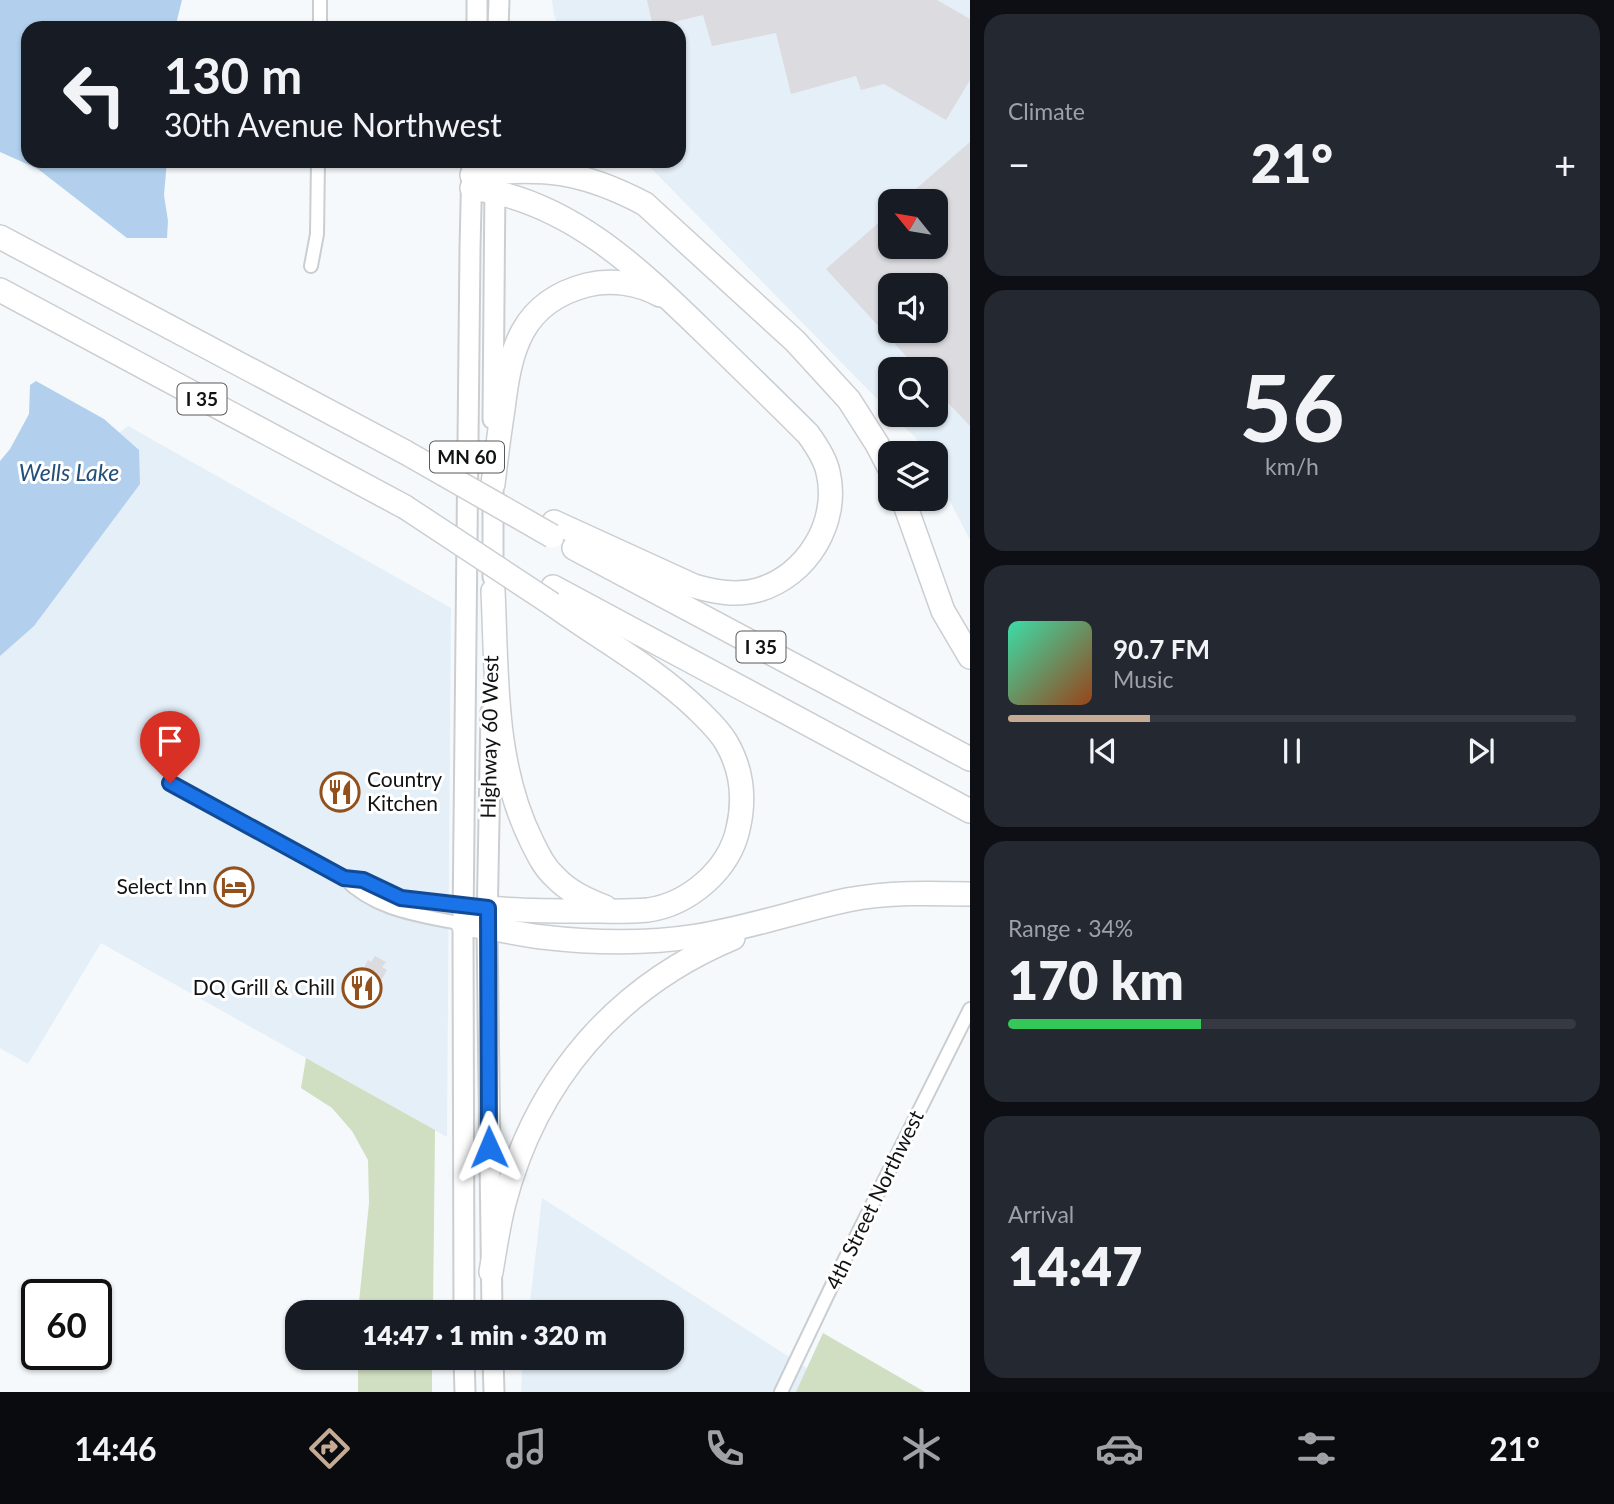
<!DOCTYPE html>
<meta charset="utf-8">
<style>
:root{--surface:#171b24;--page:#242831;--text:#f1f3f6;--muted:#9ea1a6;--line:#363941;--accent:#c6aa94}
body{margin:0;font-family:Lato,sans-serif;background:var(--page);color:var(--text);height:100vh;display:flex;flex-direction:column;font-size:26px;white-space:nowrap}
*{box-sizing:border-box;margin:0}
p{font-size:23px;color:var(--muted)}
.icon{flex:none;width:38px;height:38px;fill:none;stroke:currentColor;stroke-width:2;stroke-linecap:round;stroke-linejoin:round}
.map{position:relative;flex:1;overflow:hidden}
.side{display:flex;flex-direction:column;gap:14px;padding:14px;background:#0d0f14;width:644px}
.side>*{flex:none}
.top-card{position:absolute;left:21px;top:21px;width:665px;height:147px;border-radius:21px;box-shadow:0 2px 5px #0004;background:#171b24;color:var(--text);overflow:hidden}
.needle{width:46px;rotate:300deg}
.buttons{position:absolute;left:878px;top:189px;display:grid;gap:14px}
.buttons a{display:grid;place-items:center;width:70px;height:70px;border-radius:14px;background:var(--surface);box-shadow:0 2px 5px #0004;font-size:35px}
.speed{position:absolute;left:21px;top:1279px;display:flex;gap:14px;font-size:35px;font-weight:700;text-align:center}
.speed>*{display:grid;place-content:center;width:91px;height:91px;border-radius:50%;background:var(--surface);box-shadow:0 2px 5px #0004;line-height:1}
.speed .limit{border:4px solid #111;border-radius:10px;background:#fff;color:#111}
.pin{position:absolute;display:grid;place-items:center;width:60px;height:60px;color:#fff;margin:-72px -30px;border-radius:50% 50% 50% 0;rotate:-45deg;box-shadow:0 0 7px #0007}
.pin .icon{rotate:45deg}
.me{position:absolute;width:77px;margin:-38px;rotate:359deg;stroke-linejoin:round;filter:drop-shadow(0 0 5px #0008)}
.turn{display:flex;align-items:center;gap:24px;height:147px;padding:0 28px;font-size:32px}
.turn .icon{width:91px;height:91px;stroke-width:2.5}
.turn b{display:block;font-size:49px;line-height:60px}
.big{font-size:52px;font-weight:800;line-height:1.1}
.side .tile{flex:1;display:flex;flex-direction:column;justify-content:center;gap:10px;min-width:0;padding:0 24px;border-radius:21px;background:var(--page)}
.side .dial{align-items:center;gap:0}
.dial b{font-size:91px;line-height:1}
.song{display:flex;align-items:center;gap:21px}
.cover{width:84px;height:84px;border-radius:10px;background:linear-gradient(135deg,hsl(160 70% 55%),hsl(20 70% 35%))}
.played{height:7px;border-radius:4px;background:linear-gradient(90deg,var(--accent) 25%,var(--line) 25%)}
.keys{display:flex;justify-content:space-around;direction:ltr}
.heat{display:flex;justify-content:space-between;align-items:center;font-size:38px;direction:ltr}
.charge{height:10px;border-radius:5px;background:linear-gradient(90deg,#34c759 34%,var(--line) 0)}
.trip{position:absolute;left:285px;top:1300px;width:399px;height:70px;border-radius:21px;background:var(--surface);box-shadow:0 2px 5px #0004;font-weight:800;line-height:70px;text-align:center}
.tabs{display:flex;height:112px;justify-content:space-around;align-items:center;background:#090b0e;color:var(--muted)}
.tabs .icon{width:49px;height:49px}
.tabs .selected{color:var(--accent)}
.tabs b{font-size:32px;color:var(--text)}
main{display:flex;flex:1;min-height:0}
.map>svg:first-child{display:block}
.built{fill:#e5eff8;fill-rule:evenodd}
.green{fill:#d0dec2}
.water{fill:#b2d0ee}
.building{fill:#dcdbdf;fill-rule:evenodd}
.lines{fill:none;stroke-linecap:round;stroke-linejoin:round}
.minor-casing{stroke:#cbced1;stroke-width:16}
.primary-casing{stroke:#cbced1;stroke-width:23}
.motorway-casing{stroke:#cbced1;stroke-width:26}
.minor{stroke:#fff;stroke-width:12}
.primary{stroke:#fff;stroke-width:19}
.motorway{stroke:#fff;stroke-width:23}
.motorway-bridge-casing{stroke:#cbced1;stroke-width:26;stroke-linecap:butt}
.motorway-bridge{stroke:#fff;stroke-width:23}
.route-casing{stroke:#114b97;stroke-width:18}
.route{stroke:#1a73e8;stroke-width:12}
.labels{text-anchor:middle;stroke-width:6;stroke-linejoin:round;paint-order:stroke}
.shield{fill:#fff;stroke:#58595a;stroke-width:2}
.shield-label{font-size:19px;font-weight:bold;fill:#111213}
.street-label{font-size:21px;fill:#111213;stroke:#fff}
.poi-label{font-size:21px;fill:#111213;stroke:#fff;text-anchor:end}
.water-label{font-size:23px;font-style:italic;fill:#244f78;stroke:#fff}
</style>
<main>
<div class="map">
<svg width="970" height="1392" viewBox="0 0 970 1392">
<rect width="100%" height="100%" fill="#f5f9fc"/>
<g class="built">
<path d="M552,0h418v540l-34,-66v-21h-12l-8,-15 -24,-23h44v-46h-45v44l-247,-252h35v-133h-120l-5,-13zM891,201h45v46h-45zM891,285h45v46h-45z"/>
<polygon points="128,426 451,608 447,1137 101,943 28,1064 0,1048 0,522"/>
<polygon points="542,1198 808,1369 797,1392 521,1392 523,1358 672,1358 672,1312 529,1312"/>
</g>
<g class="green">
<polygon points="306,1058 435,1130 433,1312 358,1312 369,1203 368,1160 352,1131 332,1108 301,1088"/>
<polygon points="823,1333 925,1392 796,1392"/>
<rect x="358" y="1358" width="74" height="34"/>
</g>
<g class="water">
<polygon points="0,0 182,0 175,28 28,28 28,161 167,161 164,195 168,221 167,238 127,238 38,169 0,152"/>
<polygon points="36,381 104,419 139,450 140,484 34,626 0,656 0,461 10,449 29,414 30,385"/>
</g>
<g class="building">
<polygon points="647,0 937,0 970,19 970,80 946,120 884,84 861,90 856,76 791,94 776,33 712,46 703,15 653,27"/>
<path d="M970,142v284l-34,-36v-21h-18l-92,-100 65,-57v35h45v-46h-34zM891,285h45v46h-45z"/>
<polygon points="375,956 386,962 382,967 387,970 366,1007 344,995 353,979 357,981 368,960 371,962"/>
</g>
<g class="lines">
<g class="minor-casing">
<g id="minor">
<polyline points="320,28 320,0"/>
<polyline points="311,266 317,234 318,161"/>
<path d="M170,783l174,95c32,33 76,37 119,46"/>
<polyline points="344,878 363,880 402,898 488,908"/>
<polyline points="781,1392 837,1275 970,1009"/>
</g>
</g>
<g class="primary-casing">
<g id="primary">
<polyline points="477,28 477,0"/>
<polyline points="498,28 499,0"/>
<polyline points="493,419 495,180"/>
<polyline points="493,577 493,491"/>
<polyline points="491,712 487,927 492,1312"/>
<polyline points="464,1312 463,924 470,249 472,161"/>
<polyline points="464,1358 465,1392"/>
<polyline points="493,1358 494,1392"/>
</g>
</g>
<g class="motorway-casing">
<g id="motorway">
<path d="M472,175c69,-9 111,-4 173,29l150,137 54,59 28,44 14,27"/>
<path d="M472,188c96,12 166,80 232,144 35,34 70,68 104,102 8,11 17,24 20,38 12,50 -21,104 -70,118 -22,6 -43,2 -64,-4l-140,-64"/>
<polyline points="0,237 405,452"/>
<polyline points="0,290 405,507"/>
<path d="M493,484c3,-25 6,-50 10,-75 7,-59 18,-107 84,-124 24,-6 51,-2 73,10"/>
<polyline points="903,499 943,611 970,657"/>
<polyline points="574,548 970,759"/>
<polyline points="553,587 970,811"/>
<path d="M493,591c4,84 0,173 39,251 6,12 12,25 23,35 14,15 32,23 50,30"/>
<path d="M488,908c32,3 64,3 96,3 21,0 43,1 64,-1 41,-6 81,-40 90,-81 7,-30 4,-60 -12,-87 -7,-12 -18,-22 -28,-32 -45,-43 -96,-70 -146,-106"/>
<path d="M463,924c27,3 53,10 79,13 51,6 104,7 155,-1 51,-8 100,-25 150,-36 40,-8 83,-7 123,-6"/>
<path d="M491,1272c4,-23 7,-46 13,-69 32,-123 112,-216 229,-265"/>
</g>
</g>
<use href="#minor" class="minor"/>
<use href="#primary" class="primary"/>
<use href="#motorway" class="motorway"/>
<g class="motorway-bridge-casing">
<g id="motorway-bridge">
<polyline points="405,452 552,536"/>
<polyline points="405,507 552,604"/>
</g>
</g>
<use href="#motorway-bridge" class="motorway-bridge"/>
</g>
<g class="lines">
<g class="route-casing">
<polyline id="route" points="170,783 344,878 363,880 401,898 488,908 489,1147"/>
</g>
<use href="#route" class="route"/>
</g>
<defs>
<g id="restaurant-ring" transform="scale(2.0125)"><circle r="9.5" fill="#fff" stroke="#91501c" stroke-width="1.5"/><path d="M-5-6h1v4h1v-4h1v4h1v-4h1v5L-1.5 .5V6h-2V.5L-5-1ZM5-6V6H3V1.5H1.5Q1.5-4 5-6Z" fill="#91501c"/></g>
<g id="hotel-ring" transform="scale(2.0125)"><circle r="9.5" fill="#fff" stroke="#91501c" stroke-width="1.5"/><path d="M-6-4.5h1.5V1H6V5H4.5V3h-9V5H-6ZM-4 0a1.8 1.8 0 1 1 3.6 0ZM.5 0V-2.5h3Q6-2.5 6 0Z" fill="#91501c"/></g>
</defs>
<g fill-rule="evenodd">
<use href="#restaurant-ring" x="340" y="792"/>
<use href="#hotel-ring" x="234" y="887"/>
<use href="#restaurant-ring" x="362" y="988"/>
</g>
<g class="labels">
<g class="shield">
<rect x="177.5" y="383.5" width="49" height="31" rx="5"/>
<rect x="430" y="441.5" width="74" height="31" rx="5"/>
<rect x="736.5" y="631.5" width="49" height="31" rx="5"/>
</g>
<g class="shield-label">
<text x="202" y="406">I 35</text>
<text x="467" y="464">MN 60</text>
<text x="761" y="654">I 35</text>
</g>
<g class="street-label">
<text transform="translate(490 737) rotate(-89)" y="7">Highway 60 West</text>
<text transform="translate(875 1200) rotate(-64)" y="7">4th Street Northwest</text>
</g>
<g class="poi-label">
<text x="367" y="787" text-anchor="start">Country<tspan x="367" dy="24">Kitchen</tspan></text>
<text x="207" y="894">Select Inn</text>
<text x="335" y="995">DQ Grill &amp; Chill</text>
</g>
<g class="water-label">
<text x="69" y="481">Wells Lake</text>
</g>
</g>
</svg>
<div class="buttons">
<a><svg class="needle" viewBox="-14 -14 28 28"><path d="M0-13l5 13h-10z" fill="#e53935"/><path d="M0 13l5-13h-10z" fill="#9ea1a6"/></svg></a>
<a><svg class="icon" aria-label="sound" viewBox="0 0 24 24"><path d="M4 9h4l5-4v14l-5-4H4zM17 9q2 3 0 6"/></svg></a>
<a><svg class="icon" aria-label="search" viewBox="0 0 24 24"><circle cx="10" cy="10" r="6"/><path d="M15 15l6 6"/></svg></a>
<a><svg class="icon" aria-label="layers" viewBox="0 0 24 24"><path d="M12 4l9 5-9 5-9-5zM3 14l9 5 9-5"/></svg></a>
</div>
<div class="speed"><div class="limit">60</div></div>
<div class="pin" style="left:170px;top:783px;background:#d93025"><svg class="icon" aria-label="arrive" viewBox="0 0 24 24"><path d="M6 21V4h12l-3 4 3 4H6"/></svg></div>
<svg class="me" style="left:489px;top:1147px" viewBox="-20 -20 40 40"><path d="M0-17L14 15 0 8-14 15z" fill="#1a73e8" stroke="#fff" stroke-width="4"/></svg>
<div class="trip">14:47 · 1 min · 320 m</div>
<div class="top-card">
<div class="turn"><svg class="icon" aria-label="left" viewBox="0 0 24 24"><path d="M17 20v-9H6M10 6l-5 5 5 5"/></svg><div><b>130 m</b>30th Avenue Northwest</div></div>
</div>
</div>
<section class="side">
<div class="tile"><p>Climate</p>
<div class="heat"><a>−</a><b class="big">21°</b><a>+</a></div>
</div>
<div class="tile dial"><b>56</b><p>km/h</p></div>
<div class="tile">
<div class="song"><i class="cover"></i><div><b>90.7 FM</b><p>Music</p></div></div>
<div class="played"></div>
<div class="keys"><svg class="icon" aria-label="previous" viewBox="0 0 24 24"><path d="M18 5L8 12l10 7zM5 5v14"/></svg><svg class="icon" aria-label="pause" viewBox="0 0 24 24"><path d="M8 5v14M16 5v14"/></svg><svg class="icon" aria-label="next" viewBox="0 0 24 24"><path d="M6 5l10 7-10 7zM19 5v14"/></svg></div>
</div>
<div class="tile"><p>Range · 34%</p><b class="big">170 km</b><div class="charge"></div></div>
<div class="tile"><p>Arrival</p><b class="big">14:47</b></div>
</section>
</main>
<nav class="tabs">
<b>14:46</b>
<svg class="icon selected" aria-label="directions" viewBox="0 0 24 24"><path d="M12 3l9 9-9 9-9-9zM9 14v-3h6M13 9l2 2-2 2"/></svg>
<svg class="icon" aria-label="music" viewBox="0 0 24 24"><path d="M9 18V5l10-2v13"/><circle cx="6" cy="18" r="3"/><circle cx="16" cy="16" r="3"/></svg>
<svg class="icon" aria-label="phone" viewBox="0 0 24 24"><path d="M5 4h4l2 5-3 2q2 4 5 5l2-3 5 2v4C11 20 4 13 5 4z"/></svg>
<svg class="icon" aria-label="climate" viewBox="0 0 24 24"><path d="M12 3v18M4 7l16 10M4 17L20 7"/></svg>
<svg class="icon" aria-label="car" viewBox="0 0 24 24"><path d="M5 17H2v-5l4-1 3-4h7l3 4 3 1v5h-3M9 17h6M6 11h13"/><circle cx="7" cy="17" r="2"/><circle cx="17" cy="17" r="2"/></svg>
<svg class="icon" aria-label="filters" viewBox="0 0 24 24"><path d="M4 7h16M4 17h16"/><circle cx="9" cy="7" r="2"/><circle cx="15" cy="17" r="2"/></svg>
<b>21°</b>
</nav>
